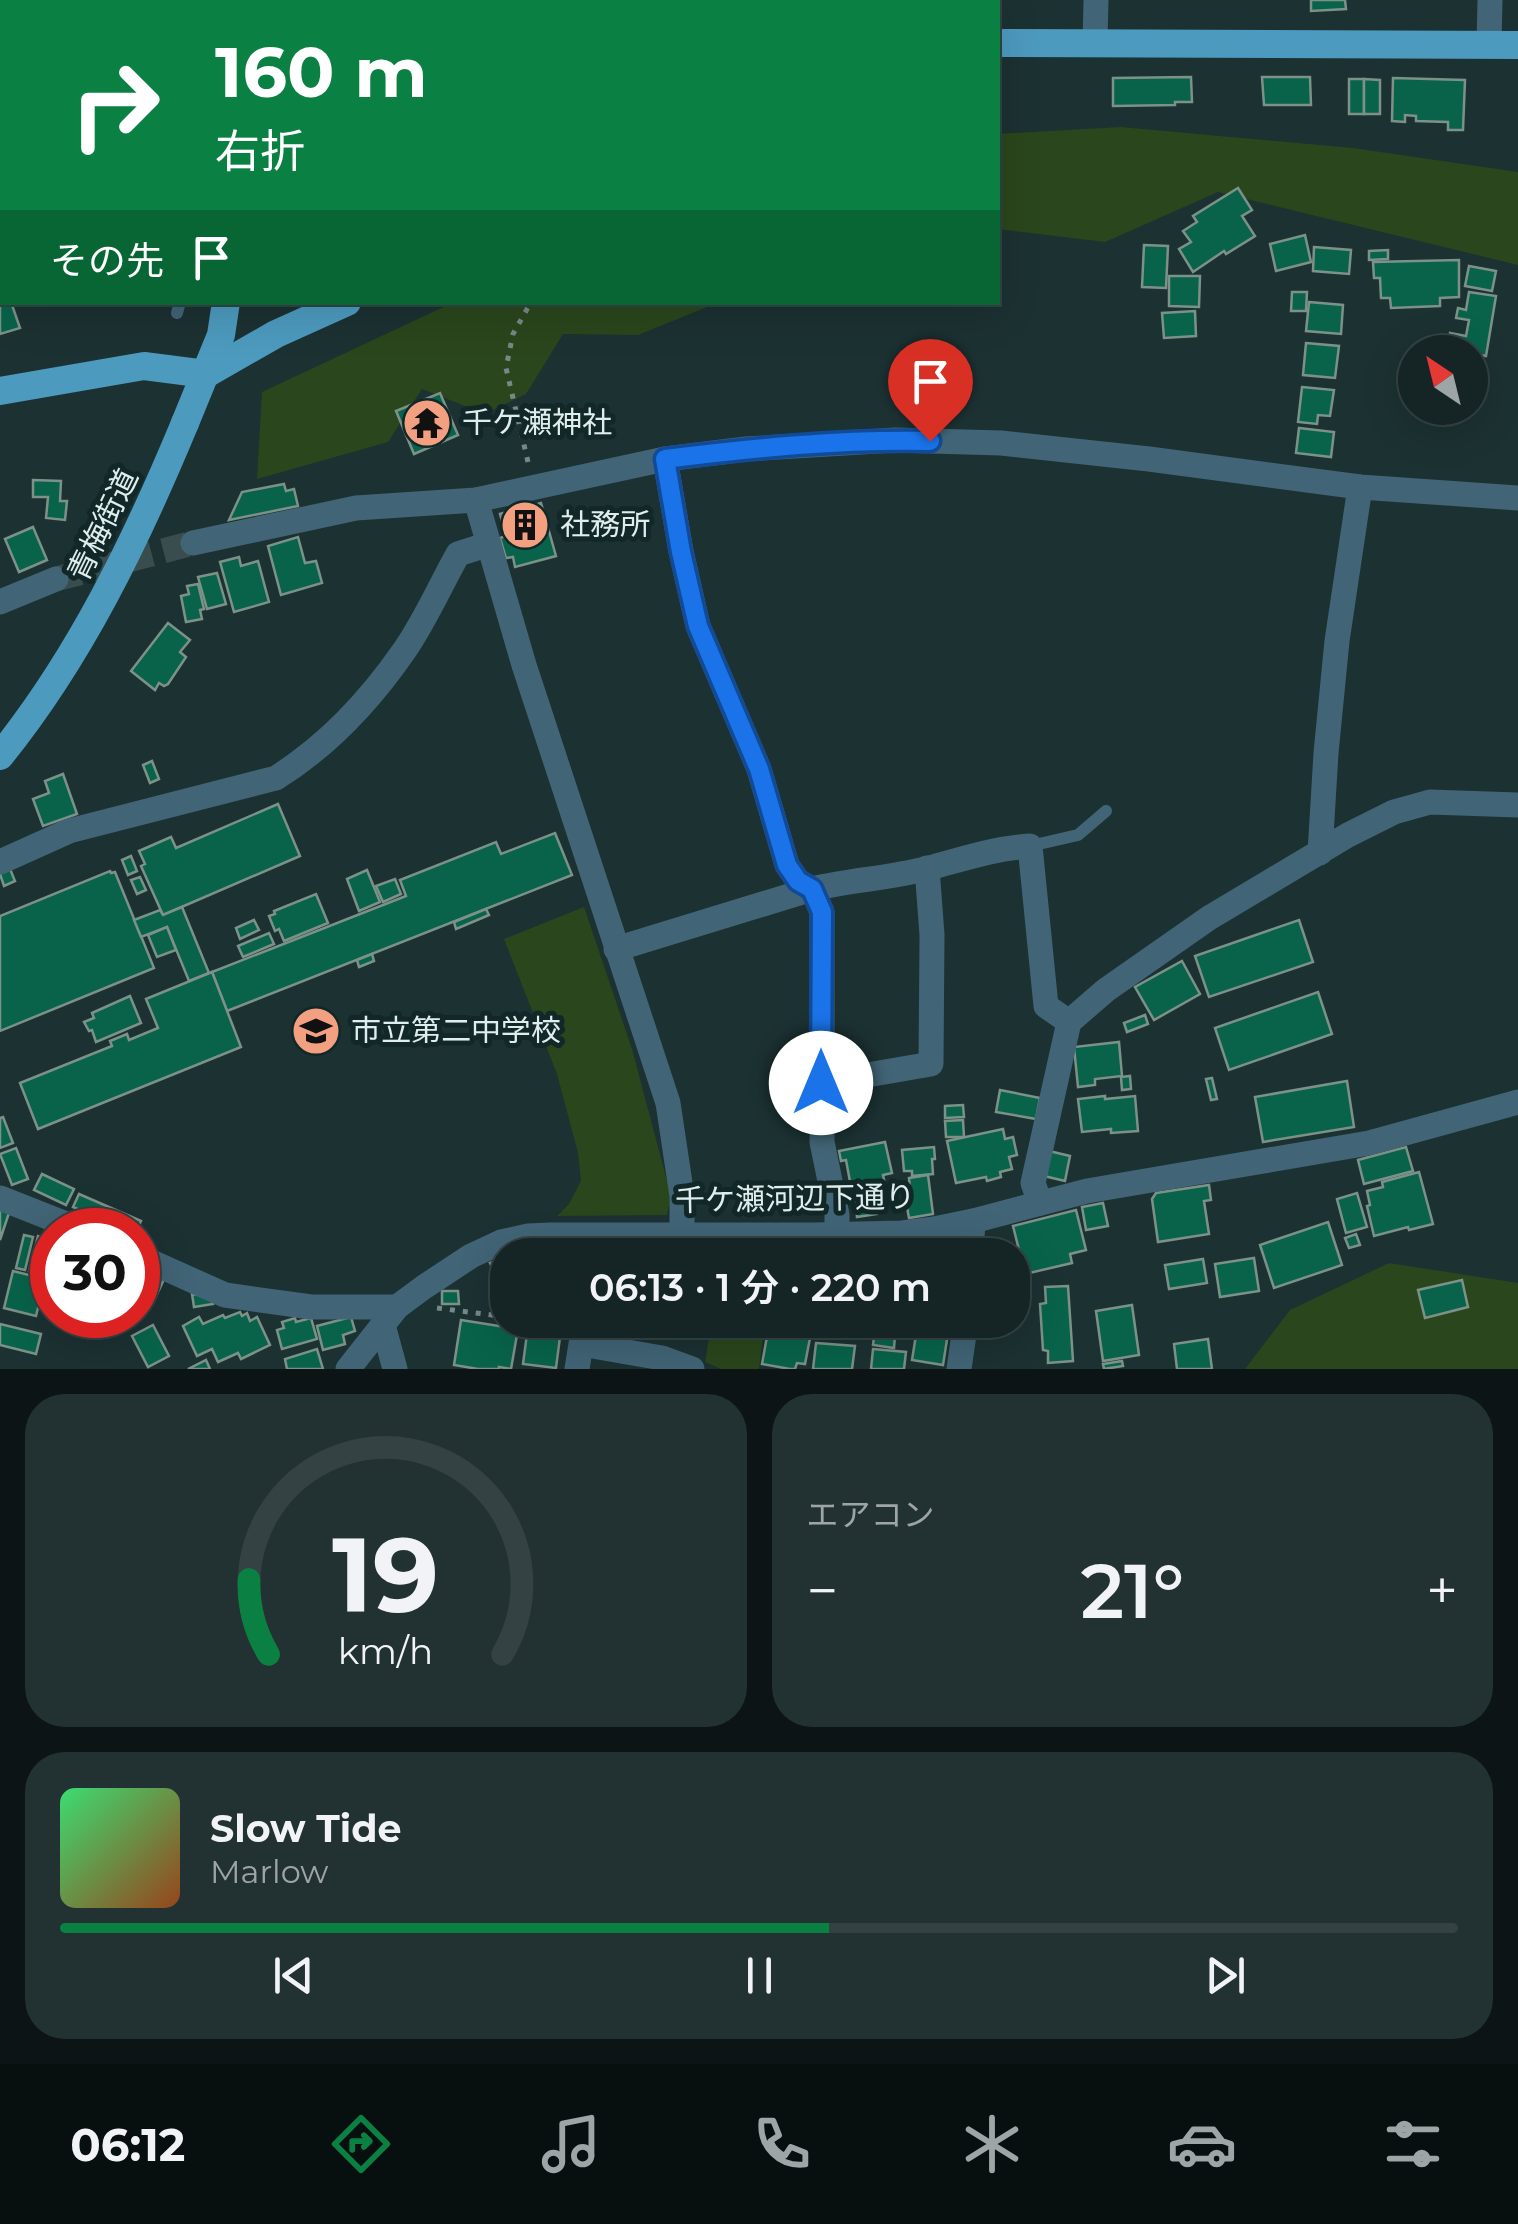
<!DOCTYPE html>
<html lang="ja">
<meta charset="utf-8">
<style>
:root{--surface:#152526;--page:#223132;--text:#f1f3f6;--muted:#9da5a7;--line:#344243;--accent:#0b8043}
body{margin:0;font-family:Montserrat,"Noto Sans JP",sans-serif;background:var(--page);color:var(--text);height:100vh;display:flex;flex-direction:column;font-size:38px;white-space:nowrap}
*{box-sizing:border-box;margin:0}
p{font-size:32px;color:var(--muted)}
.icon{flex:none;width:55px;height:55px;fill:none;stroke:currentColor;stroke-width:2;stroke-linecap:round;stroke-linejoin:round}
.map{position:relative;height:1369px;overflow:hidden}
.side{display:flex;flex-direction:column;gap:25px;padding:25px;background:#0c1415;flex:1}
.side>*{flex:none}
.hud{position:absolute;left:0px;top:0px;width:1000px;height:305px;box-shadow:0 10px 40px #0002,0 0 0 2px var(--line);background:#0b8043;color:#fff;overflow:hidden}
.needle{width:65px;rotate:325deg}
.tools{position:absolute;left:1398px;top:335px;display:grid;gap:20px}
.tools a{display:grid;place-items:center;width:90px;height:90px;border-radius:50%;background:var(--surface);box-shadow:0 10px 40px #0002,0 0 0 2px var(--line);font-size:50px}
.speed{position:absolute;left:30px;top:1208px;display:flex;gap:20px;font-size:50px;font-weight:700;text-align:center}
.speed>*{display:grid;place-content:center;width:130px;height:130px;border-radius:50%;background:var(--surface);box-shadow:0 10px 40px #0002,0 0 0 2px var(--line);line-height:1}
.speed .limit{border:15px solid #d22;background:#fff;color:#111}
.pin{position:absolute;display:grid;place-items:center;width:85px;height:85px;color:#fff;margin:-102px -42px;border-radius:50% 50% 50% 0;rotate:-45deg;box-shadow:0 0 10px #0007}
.pin .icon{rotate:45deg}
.me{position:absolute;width:110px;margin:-55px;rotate:0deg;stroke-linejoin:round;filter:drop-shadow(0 0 8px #0008)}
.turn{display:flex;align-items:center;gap:35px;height:210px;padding:0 50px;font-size:45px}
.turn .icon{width:130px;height:130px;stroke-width:2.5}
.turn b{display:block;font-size:70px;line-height:85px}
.then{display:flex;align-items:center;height:95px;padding:0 50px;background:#0003;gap:20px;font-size:38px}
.big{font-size:75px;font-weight:600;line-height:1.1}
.side .widget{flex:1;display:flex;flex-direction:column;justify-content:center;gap:15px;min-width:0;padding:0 35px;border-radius:40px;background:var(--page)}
.side .dial{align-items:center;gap:0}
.dial svg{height:260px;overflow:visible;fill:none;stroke:var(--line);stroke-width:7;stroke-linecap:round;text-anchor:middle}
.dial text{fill:var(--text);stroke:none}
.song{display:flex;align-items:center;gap:30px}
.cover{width:120px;height:120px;border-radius:15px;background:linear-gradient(135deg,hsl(140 70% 55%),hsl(20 70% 35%))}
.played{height:10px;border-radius:5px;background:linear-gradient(90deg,var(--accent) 55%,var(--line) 55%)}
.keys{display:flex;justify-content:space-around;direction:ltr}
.heat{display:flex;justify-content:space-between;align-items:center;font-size:55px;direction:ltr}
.side .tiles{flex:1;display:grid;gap:25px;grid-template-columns:1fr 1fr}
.widget:last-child{grid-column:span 2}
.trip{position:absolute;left:490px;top:1238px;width:540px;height:100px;border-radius:40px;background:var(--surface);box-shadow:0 10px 40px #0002,0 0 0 2px var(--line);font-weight:600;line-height:100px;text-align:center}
.tabs{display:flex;height:160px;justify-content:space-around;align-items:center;background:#080f0f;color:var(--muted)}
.tabs .icon{width:70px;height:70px}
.tabs .current{color:var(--accent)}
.tabs b{font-size:45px;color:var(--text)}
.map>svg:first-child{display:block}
.green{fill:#2a461c}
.building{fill:#08634a;stroke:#7c9188;stroke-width:2.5}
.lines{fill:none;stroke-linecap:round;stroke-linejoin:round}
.minor-tunnel{stroke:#394d4e;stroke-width:25;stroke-dasharray:25 12;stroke-linecap:butt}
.path{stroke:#768888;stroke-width:5;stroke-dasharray:5 8;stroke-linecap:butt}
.service{stroke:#416476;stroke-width:12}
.minor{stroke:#416476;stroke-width:25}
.primary{stroke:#4c9abe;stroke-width:28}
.primary-bridge{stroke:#4c9abe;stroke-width:28}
.route-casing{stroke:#114b97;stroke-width:25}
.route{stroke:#1a73e8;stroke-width:18}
.labels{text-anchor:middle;stroke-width:10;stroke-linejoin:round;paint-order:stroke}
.poi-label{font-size:30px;fill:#e0eded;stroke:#122728;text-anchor:start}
.street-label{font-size:30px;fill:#e0eded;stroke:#122728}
</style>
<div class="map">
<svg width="1518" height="1369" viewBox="0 0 1518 1369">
<rect width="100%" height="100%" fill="#1c3132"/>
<g class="green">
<polygon points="1121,127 1353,148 1518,172 1518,265 1218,192 1105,242 998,229 998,134"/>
<polygon points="452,303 717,303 638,335 563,334 526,394 485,414 422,389 388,442 257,479 262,392"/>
<polygon points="584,907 632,1049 671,1196 667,1215 557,1216 569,1204 581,1181 578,1153 557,1074 504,939"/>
<polygon points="724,1246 774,1246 773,1255 722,1255"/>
<polygon points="1389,1263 1518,1283 1518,1369 1245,1369 1290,1310"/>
<polygon points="712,1320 765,1320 759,1369 721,1369 705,1362"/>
</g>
<g class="building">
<polygon points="0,0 11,0 12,2 2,2 2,74 0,74"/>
<polygon points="11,0 203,0 204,2 12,2"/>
<rect x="378" y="0" width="84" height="2"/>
<polygon points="741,0 783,0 783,2 743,2"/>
<polygon points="1311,0 1345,0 1346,9 1311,11"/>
<polygon points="1191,77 1192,102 1175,102 1175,105 1113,106 1113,78"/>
<polygon points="1262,77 1310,77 1311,105 1264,105"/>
<polygon points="1393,78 1465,80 1463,130 1448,130 1448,122 1416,121 1416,116 1405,115 1405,122 1392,121"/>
<rect x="1349" y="79" width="15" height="35"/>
<polygon points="1364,79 1380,80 1380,114 1364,114"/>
<polygon points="0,170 2,170 2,267 0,268"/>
<polygon points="1238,188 1252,210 1242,216 1255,236 1226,254 1224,251 1193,272 1179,249 1191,242 1183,231 1197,222 1193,216"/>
<polygon points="1305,235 1311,262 1276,271 1270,244"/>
<polygon points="1144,245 1168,246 1166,288 1142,287"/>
<polygon points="1314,247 1351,250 1349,274 1313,271"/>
<polygon points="1388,250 1388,259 1369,260 1369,251"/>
<polygon points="1459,260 1459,297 1440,298 1440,306 1391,308 1390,298 1381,298 1380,278 1374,278 1373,262"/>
<polygon points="1469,266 1496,271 1492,291 1465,286"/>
<polygon points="0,268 2,275 2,302 11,302 20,328 0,334"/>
<polygon points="1169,276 1200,276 1199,307 1169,306"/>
<polygon points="1292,292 1307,292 1306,311 1291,311"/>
<polygon points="1469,292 1496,296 1486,356 1447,349 1450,333 1466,336 1469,320 1456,318 1458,308 1466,310"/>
<polygon points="1309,302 1343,305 1341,334 1306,331"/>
<polygon points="1195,311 1196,336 1164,338 1162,313"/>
<polygon points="1306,343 1339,346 1335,378 1303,375"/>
<polygon points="1302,387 1334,390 1330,416 1318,415 1317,424 1298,422"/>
<polygon points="440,393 458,435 414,454 396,411"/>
<polygon points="1299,428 1334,432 1331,457 1296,453"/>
<polygon points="33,480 61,481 60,501 67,501 65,520 46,518 48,497 33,497"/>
<polygon points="284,484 286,491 294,489 298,506 229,520 242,492"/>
<polygon points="541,503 556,556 515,567 513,557 506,558 500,538 506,536 500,514"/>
<polygon points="33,527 47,560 19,572 5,539"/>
<polygon points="298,537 305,563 316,561 322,583 281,595 268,546"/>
<polygon points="239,557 241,566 258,561 269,602 234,612 220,562"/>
<polygon points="217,573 226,604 207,609 198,577"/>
<polygon points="198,584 204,609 200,610 202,619 186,622 181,596 189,594 187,586"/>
<polygon points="168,623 190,640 180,652 186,657 168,684 164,686 159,683 155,690 131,671"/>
<polygon points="152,761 159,779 150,783 143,765"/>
<polygon points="63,774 77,814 43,826 33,799 49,793 45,781"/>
<polygon points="278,804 300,856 163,915 141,866 145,864 139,851 171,837 176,848"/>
<polygon points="555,833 572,875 227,1011 212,972 406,896 400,880 496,842 501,854"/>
<polygon points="131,856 137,871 128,875 122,860"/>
<polygon points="10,869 15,881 4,886 0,874"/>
<polygon points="367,870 380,902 359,911 347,879"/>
<polygon points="110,871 111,873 115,872 154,968 0,1031 0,916"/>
<polygon points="140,877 146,890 137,894 131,880"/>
<polygon points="395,879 401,894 383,902 376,886"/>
<polygon points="316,894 328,923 284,941 279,929 275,931 269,916 275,914 274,911"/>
<polygon points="182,907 209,973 189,981 167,927 141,937 134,920 160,910 163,915"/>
<polygon points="486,909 489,915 456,929 454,922"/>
<polygon points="254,920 259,930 240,939 236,928"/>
<polygon points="1299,920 1313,962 1209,997 1195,956"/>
<polygon points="167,927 176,950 157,957 148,935"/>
<polygon points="269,933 274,944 243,957 238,946"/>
<polygon points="372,954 374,961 359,967 357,960"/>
<polygon points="1182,961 1200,994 1154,1020 1135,987"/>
<polygon points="212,972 241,1047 38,1129 20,1083 112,1046 110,1041 127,1034 129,1040 158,1028 146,999"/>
<polygon points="1318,992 1332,1034 1229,1070 1215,1028"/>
<polygon points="130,996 141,1023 96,1042 92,1030 89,1031 84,1022 94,1018 92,1013"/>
<polygon points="1145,1015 1148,1024 1127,1032 1124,1023"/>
<polygon points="1119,1042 1122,1076 1095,1079 1095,1085 1078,1087 1074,1047"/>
<polygon points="1130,1076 1131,1089 1122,1090 1121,1077"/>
<polygon points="1212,1078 1217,1099 1211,1100 1206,1079"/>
<polygon points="1347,1081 1354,1127 1263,1142 1255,1097"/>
<polygon points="1000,1090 1040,1098 1036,1119 996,1112"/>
<polygon points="1105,1096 1105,1099 1135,1096 1138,1131 1111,1133 1111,1129 1082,1132 1078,1099"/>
<polygon points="963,1105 964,1117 945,1118 945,1106"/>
<polygon points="3,1117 13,1143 0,1148 0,1118"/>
<polygon points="963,1120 964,1137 946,1137 945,1121"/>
<polygon points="1003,1129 1005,1139 1013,1137 1017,1155 1009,1157 1012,1169 1000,1172 1001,1177 987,1181 986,1177 956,1183 947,1141"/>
<polygon points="885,1142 892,1173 883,1175 885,1184 868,1188 867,1183 851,1187 846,1160 841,1161 839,1151"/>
<polygon points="934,1147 935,1159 932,1159 933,1174 912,1176 912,1171 904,1171 902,1150"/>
<polygon points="1406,1147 1413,1171 1364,1184 1358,1160"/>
<polygon points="16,1148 28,1179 12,1185 0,1154"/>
<polygon points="1049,1151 1070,1156 1065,1181 1044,1176"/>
<polygon points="1419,1172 1433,1224 1409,1230 1408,1227 1374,1236 1367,1206 1370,1205 1367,1191 1383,1187 1382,1182"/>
<polygon points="42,1174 74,1189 66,1205 34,1190"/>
<polygon points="928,1175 933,1214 909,1218 904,1191 910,1190 909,1178"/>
<polygon points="1209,1185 1211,1200 1204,1201 1209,1234 1158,1242 1152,1199 1156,1193"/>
<polygon points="875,1191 877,1214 857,1217 855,1193"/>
<polygon points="1357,1193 1367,1227 1346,1233 1337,1199"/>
<polygon points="79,1194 141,1221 137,1230 125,1230 73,1207"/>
<polygon points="1103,1203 1108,1226 1086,1230 1082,1207"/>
<polygon points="0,1209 9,1213 0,1240"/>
<polygon points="1076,1210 1086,1250 1070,1254 1072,1263 1025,1274 1013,1226"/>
<polygon points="1328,1222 1342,1265 1274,1288 1260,1245"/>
<polygon points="46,1232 52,1233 52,1277 29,1271 38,1236 44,1238"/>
<polygon points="1356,1234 1360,1245 1349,1248 1345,1238"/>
<polygon points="24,1235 33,1237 25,1270 16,1268"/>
<polygon points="939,1243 961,1243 961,1255 887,1255 887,1246 924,1246"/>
<polygon points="678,1248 714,1252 714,1255 677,1255"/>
<polygon points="778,1248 802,1251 802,1255 777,1255"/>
<rect x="531" y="1250" width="48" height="5"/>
<polygon points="508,1256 508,1279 499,1283 490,1263"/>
<polygon points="1254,1258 1259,1291 1220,1297 1215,1264"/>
<polygon points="1203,1259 1207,1283 1169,1289 1165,1265"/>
<polygon points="138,1264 165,1277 153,1303 143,1299 140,1305 138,1304"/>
<polygon points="13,1271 45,1279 36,1316 4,1308"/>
<polygon points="1462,1280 1468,1307 1425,1318 1418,1290"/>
<polygon points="1068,1286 1073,1361 1048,1363 1048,1351 1043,1350 1040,1304 1046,1303 1045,1287"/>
<polygon points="442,1291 458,1291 459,1304 442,1304"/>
<polygon points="192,1294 212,1297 213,1304 194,1307"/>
<polygon points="1132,1305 1139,1355 1103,1361 1096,1311"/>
<polygon points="240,1312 242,1316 247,1313 250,1321 257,1317 270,1345 241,1359 238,1353 218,1362 212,1349 197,1356 183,1326 199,1317 203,1324 223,1315 225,1318"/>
<polygon points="64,1315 80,1315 79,1323 64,1320"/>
<polygon points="351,1317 355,1331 343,1335 345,1344 323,1350 317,1326"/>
<polygon points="295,1318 296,1322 311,1318 317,1339 282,1349 277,1330 284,1328 282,1322"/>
<polygon points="461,1320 518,1329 511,1369 499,1367 499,1369 478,1369 454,1365"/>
<polygon points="769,1320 807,1320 805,1330 768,1324"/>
<polygon points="814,1320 824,1320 822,1333 812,1332"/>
<polygon points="835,1320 866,1320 864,1328 834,1323"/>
<polygon points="876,1320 901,1320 899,1336 895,1336 894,1348 873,1345"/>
<polygon points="0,1324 41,1334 36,1354 0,1345"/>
<polygon points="153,1325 169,1356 148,1367 132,1336"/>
<polygon points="528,1326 551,1328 550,1336 560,1337 556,1368 523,1364"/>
<polygon points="924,1330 948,1333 943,1365 912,1360 916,1335 923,1336"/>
<polygon points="768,1331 810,1338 805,1364 797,1363 795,1369 790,1369 762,1364"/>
<polygon points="1208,1339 1212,1369 1177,1369 1174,1344"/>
<polygon points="816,1343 855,1346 852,1369 813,1369"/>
<polygon points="317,1349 323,1369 287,1369 285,1359"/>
<polygon points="873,1349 906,1352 904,1369 871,1369"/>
<polygon points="206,1360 210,1369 188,1369"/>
<polygon points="1122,1361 1123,1366 1104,1369 1103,1364"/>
</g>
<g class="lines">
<polyline class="minor-tunnel" points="56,579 193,543"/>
<g class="path">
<polyline points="210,0 211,2"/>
<polyline points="0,78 2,77"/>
<polyline points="528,462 506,368 513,334 531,302"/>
<polyline points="437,1308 508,1317"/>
<polyline points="527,1320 564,1325"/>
</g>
<g class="service">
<polyline points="177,313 180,302"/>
<polyline points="1030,846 1078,835 1106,811"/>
<polyline points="834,1255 837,1234"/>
</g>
<g class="minor">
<polyline points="262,2 263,0"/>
<polyline points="342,2 343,0"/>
<polyline points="724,2 724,0"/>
<polyline points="1095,43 1096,0"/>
<polyline points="1489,44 1490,0"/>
<polyline points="665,459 681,551 698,626 759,769 787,865 798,881 812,889 822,912 822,1142 837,1215 837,1234"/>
<polyline points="476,500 524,665 668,1103 682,1196 682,1234"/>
<polyline points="193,543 356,508 476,500 665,459 746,449 895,440 1001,443 1149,459 1360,487 1518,498"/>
<polyline points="0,602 56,579"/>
<polyline points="1320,853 1326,753 1337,641 1360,487"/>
<path d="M0,862l69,-31 207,-53c51,-32 94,-78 128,-127 21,-30 36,-65 54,-97l31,-10"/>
<path d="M616,949l196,-60c38,-9 79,-11 117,-21 34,-9 66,-20 101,-22l16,160 23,16"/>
<polyline points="821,1083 931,1064 932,935 927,868"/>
<polyline points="0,1198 81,1230"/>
<polyline points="1040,1203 1033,1183 1069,1022 1106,990 1209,918 1348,835 1394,812 1430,802 1518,805"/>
<polyline points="971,1255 973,1221"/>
<polyline points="138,1256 225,1295 311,1307 397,1307"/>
<polyline points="383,1325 395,1369"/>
<polyline points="348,1369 397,1307 424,1287 471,1256 501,1242 528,1236 551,1235 814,1235 902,1233 934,1229 973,1221 1087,1191 1369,1143 1518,1102"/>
<polyline points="577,1369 581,1344 662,1358 692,1369"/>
<polyline points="959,1369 966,1320"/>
</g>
<g class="primary">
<polyline points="302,2 303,0"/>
<polyline points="998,43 1518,45"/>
<polyline points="0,130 2,129"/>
<polyline points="0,391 144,366 206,374 276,334 347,302"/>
<polyline points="185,423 221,335 226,302"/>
</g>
<path class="primary-bridge" d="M0,756c80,-99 136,-215 185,-333"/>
</g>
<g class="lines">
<g class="route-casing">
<path id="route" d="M821,1083l1,-171 -10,-23 -14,-8 -11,-16 -28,-96 -61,-143 -17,-74 -16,-93c88,-11 177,-20 265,-18"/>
</g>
<use href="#route" class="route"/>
</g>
<defs>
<g id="temple-disc" transform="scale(2.5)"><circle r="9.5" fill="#f2a080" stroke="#122728"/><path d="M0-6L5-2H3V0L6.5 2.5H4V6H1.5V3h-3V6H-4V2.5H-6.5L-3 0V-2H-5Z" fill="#111"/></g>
<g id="building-disc" transform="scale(2.5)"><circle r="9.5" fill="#f2a080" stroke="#122728"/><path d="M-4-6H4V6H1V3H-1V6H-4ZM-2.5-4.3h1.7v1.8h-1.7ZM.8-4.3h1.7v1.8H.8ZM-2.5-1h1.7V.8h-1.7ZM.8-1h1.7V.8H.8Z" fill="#111"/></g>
<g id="school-disc" transform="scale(2.5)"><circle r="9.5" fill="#f2a080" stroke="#122728"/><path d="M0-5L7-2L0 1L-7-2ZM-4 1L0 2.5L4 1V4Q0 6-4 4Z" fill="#111"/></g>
</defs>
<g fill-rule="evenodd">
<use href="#temple-disc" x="427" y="423"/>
<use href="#building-disc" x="525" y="525"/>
<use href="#school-disc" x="316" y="1031"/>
</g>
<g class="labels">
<g class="poi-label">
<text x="462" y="433">千ケ瀬神社</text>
<text x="560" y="535">社務所</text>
<text x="351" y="1041">市立第二中学校</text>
</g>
<g class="street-label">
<text transform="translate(103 525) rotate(-64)" y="10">青梅街道</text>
<text transform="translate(795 1199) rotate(-1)" y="10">千ケ瀬河辺下通り</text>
</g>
</g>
</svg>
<div class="tools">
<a><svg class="needle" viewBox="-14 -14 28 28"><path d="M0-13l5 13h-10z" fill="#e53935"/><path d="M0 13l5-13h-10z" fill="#9da5a7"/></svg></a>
</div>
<div class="speed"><div class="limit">30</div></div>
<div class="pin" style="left:930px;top:441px;background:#d93025"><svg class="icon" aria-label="arrive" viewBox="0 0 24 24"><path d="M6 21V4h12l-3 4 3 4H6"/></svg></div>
<svg class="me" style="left:821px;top:1083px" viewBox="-20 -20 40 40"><circle r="19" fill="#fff"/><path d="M0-13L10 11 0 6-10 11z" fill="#1a73e8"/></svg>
<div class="trip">06:13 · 1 分 · 220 m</div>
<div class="hud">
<div class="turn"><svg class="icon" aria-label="right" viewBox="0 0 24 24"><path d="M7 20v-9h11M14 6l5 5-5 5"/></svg><div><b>160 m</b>右折</div></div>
<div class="then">その先<svg class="icon" aria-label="arrive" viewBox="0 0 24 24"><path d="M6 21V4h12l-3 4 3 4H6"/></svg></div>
</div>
</div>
<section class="side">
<div class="tiles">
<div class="widget dial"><svg viewBox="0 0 100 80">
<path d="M14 69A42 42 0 1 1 86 69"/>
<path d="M14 69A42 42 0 0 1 8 46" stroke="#0b8043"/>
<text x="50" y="56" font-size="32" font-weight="700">19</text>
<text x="50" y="72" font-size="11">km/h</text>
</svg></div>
<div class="widget"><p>エアコン</p>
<div class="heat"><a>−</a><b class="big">21°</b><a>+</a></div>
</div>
<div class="widget">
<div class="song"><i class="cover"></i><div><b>Slow Tide</b><p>Marlow</p></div></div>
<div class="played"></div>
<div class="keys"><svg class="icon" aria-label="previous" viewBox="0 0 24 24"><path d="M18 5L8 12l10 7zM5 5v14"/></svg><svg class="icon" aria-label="pause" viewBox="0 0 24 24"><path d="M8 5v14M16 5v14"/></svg><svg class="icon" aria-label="next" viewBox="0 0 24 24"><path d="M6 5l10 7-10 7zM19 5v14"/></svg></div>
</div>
</div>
</section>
<nav class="tabs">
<b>06:12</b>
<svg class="icon current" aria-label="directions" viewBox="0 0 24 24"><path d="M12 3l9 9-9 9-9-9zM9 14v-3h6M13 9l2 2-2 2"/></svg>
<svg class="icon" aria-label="music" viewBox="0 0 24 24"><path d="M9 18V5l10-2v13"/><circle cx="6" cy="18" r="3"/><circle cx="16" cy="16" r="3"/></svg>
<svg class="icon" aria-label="phone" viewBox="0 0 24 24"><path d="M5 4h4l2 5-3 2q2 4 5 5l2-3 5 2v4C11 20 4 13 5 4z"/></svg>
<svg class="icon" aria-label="climate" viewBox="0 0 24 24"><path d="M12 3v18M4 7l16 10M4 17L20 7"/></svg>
<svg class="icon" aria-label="car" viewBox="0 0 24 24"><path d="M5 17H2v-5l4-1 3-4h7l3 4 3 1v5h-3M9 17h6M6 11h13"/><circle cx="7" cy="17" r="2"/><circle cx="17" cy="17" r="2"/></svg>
<svg class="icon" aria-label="filters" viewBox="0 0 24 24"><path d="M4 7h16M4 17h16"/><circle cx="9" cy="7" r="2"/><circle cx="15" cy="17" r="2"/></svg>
</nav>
